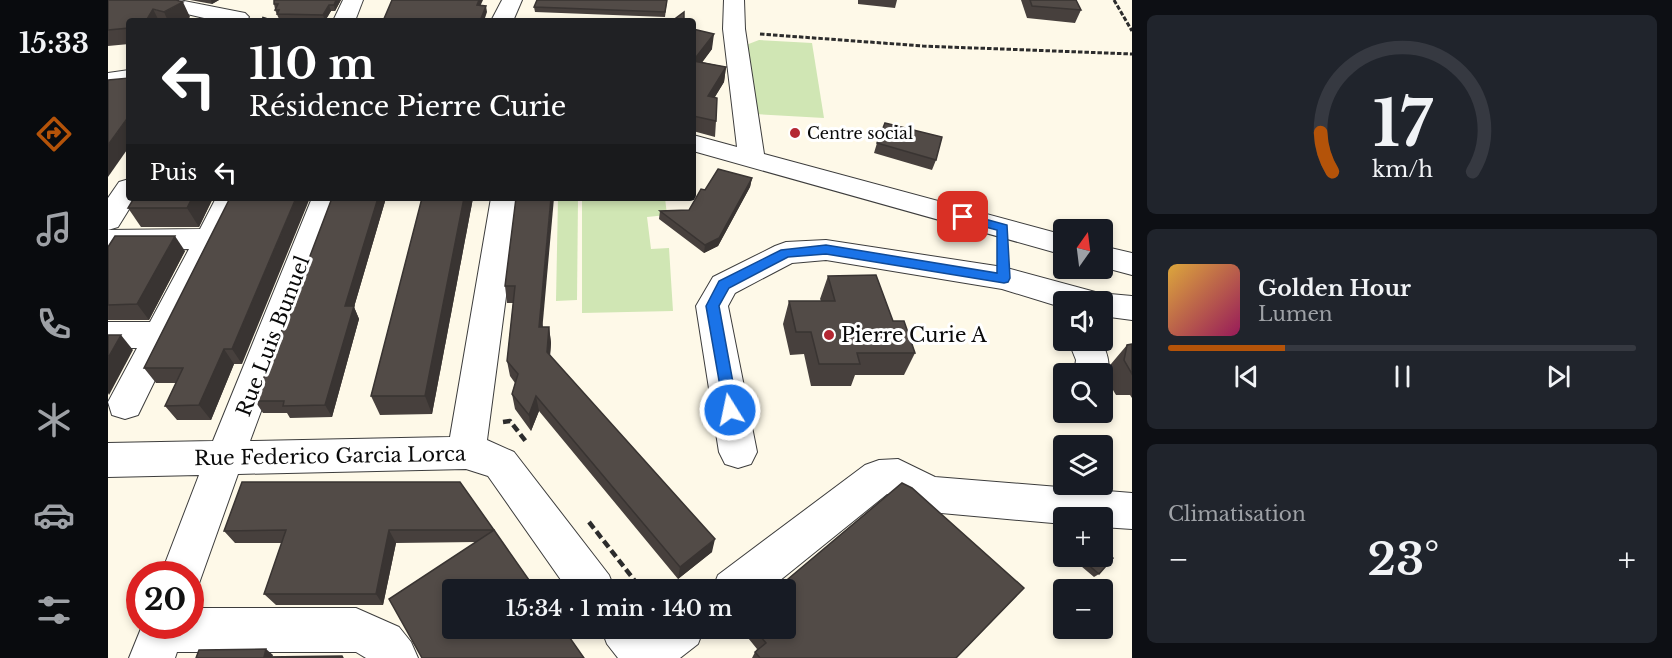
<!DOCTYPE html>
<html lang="fr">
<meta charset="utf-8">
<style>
:root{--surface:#171b24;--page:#20242c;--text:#f1f3f6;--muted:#9ea1a6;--line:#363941;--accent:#b45309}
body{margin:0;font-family:"Libre Baskerville",serif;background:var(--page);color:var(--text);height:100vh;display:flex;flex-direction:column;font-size:22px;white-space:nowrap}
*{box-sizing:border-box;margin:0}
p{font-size:20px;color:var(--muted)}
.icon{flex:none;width:33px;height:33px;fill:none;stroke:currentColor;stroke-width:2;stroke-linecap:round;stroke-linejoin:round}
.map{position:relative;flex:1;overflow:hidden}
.sheet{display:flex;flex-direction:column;gap:15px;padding:15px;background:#0d0f14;width:540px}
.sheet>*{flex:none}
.guide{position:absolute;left:18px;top:18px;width:570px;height:183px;border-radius:6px;box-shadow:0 3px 9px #0003;background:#202124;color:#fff;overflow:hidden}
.needle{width:39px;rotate:14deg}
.tools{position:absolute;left:945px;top:219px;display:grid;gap:12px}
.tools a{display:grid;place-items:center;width:60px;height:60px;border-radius:6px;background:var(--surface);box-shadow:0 3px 9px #0003;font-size:30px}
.speed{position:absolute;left:18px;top:561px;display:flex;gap:12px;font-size:30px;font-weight:700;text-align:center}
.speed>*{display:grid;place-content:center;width:78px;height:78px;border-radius:50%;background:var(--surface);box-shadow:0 3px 9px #0003;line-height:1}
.speed .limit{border:9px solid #d22;background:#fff;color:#111}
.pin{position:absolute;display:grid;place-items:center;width:51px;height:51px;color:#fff;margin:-26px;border-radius:12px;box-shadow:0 3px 9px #0006}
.me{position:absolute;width:66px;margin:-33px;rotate:350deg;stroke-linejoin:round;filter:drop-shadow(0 0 4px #0008)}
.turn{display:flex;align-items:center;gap:21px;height:126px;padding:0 24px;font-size:27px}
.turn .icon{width:78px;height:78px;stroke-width:2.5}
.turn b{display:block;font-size:42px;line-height:51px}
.then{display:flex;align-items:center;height:57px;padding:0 24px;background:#0003;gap:12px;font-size:22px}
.big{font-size:45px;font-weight:600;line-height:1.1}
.sheet .widget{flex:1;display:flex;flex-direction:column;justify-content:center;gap:9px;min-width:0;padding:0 21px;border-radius:9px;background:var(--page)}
.sheet .dial{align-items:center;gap:0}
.dial svg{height:156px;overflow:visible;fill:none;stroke:var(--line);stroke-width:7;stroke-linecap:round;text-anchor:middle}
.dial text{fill:var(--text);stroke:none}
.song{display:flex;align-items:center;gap:18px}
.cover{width:72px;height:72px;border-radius:9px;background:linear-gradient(135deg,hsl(40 70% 55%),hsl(330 70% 35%))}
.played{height:6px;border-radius:3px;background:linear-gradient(90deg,var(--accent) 25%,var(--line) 25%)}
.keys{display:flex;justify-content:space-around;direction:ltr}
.heat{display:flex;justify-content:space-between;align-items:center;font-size:33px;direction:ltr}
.trip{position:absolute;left:334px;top:579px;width:354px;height:60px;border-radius:6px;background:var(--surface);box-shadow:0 3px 9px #0003;font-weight:600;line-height:60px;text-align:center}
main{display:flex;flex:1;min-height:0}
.tabs{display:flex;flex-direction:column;width:108px;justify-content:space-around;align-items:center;background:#090b0e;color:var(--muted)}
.tabs .icon{width:42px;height:42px}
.tabs .selected{color:var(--accent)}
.tabs b{font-size:27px;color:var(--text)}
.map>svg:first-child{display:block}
.green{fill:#d0e6b4}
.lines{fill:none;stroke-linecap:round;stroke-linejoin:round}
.minor-casing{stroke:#3d3d3d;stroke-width:2}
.path-far1{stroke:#2c2c2c;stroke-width:3;stroke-dasharray:4.5 2;stroke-linecap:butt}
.path{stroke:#2c2c2c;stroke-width:4.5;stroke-dasharray:8 4;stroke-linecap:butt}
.minor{fill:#fff;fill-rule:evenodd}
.wall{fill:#47403d}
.shaded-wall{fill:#393432}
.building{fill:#524b47;stroke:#393432;stroke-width:1.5}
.route{fill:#1a73e8;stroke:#114b97;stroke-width:1.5}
.poi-dot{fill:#b42833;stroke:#fff;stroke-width:2}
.labels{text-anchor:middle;stroke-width:6;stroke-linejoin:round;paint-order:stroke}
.far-poi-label{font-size:16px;fill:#0a0a0a;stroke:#fff;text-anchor:start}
.poi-label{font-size:20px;fill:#0a0a0a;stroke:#fff;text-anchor:start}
.street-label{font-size:20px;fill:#0a0a0a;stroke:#fff}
</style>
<main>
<nav class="tabs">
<b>15:33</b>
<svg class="icon selected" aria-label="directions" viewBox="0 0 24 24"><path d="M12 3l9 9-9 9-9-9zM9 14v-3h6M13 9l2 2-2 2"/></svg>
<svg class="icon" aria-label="music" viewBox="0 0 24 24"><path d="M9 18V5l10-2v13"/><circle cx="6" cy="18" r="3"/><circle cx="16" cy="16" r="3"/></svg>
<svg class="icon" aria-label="phone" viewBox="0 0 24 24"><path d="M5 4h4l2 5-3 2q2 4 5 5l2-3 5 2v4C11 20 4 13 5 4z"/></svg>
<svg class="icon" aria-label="climate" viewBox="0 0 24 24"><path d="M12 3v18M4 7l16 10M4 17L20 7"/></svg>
<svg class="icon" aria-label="car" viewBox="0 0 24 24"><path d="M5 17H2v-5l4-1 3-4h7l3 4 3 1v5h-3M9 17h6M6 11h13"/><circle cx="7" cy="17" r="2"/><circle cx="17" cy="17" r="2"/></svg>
<svg class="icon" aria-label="filters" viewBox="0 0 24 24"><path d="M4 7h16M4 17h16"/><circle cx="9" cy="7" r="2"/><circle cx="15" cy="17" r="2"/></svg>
</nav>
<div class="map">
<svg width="1024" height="658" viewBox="0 0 1024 658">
<rect width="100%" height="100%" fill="#fef9e8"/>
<g class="green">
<polygon points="651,40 704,43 716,118 646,114 638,45"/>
<polygon points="450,198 470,198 469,300 448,301"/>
<polygon points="474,198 557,198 559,215 539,217 543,249 561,248 565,311 474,313"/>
</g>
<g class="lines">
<g class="minor-casing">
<g id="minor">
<polygon points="33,0 71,0 137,13 141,17 138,21 109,21 36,4"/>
<polygon points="235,0 255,0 247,21 225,21"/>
<polygon points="394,0 414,0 405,21 383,21"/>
<polygon points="616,0 636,0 637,29 656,154 956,235 956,255 585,151 585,135 629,147 615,29"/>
<polygon points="21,70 21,84 0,87 0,73"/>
<polygon points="21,179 21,198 28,198 10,227 0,230 0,198 11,182"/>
<polygon points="108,198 136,198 30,415 17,419 4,415 0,402 29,348 0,348 0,322 42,322 81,249 0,250 0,230 92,229"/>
<polygon points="204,198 232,198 142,441 342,437 383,198 411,198 379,440 406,452 501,575 507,590 460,590 380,476 358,469 130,474 89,589 82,591 82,574 53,574 91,475 0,477 0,443 105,441"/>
<polygon points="718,240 895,267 991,293 1024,296 1024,320 994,316 994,302 956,302 956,308 894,289 718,260 684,263 627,293 620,306 649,452 643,464 630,468 617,464 611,452 588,306 605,277 667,246 678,242"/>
<polygon points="994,246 1024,253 1024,275 994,267"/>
<path d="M960,340h33c8,17 11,27 2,44l-1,-10h-28l2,-14z"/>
<polygon points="790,459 827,477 1024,493 1024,529 994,527 994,518 956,518 956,524 822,512 785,494 779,494 660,590 604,590 610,575 757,465 771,460"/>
<polygon points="82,608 248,608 291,627 303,642 310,658 258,658 248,652 69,652 67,658 21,658 34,626 82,626"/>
<polygon points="493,628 596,628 590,644 572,658 510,658 499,644"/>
</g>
</g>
<g class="path-far1">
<polyline points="1006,0 1024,31"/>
<polyline points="154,18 165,21"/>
<polyline points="652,34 815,46 1024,54"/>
</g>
<g class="path">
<polyline points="395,422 402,421 419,443"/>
<polyline points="481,522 534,590"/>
</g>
<use href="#minor" class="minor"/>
</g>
<g class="wall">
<polygon points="0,0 82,17 76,21 21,21 21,44 0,46"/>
<polygon points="82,0 111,0 104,4"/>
<polygon points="233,0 227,11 223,11 217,21 171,19 167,10 167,9 166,4"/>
<polygon points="559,0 557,17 427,12 426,7"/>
<polygon points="750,0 789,0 787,8 750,4"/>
<polygon points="913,0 968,0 973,10 967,23 919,18"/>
<polygon points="585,29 604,49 594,62 618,67 616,82 606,98 608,121 607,137 585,131"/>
<polygon points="769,143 828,160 824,170 766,153"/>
<polygon points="644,178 642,187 610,246 596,253 551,219 552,211 581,210 597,190"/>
<polygon points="105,198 91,227 33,227 20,208"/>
<polygon points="122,198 134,364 126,364 103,420 69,420 57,406 68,383 48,383 36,368"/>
<polygon points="224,198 278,198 246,307 251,319 224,417 182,418 179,413 155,413 147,401"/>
<polygon points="314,198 365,198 324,414 272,415 263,396"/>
<polygon points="408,198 435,327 441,327 443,343 442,356 604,552 570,579 431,411 423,431 407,409 404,394 407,383 402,376 399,361 405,303 399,303 397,286"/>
<polygon points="0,247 77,251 41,320 0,320"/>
<polygon points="720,276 785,321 807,353 796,375 747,375 743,386 703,386 696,354 682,355 675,324 681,301 713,301 712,299"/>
<polygon points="1024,344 1024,398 1022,395 1008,395 999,380 1003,364 1019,345"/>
<polygon points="352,482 428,590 368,542 288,543 275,605 168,605 156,594 174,543 127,543 116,531"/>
<polygon points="961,556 994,556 991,574 986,577"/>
<polygon points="632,628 678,628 848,658 644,658 647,652 649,649"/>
</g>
<g class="shaded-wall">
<polygon points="103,0 111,0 104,4"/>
<polygon points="228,0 233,0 227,11 226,5"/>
<polygon points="371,0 375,0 370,11 369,5"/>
<polygon points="75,2 82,17 76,21 60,21 56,12"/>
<polygon points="221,5 223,11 217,21 215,15"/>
<polygon points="378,6 379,12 376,21 372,21"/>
<polygon points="45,9 51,21 38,21"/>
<polygon points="606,34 604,49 585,75 585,61"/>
<polygon points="618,67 616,82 598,112 600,96"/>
<polygon points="21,116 21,147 0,177 0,145"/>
<polygon points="644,178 642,187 610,246 596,253 597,245"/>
<polygon points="84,198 105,198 91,227 79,208"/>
<polygon points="188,198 202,198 134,364 124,349"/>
<polygon points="270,198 278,198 246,307 251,319 224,417 217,405 237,306"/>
<polygon points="356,198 365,198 324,414 317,396"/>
<polygon points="443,198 446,198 433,343 431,327"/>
<polygon points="67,236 77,251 41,320 29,304"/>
<polygon points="441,327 443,343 441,368 439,352"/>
<polygon points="13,335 25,350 1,395 0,393 0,358"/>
<polygon points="116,349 126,364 103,420 91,405"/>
<polygon points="428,396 431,411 423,431 421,415"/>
<polygon points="281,530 288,543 275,605 268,594"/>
<polygon points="607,539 604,552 570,579 572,567"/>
<polygon points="158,649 165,655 164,658 156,657"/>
</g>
<g class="building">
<polygon points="0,0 68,0 75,2 56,12 45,9 38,21 21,21 21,28 0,30"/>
<polygon points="166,0 228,0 226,5 221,5 215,15 169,14 171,10 167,10 170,4 166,4"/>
<polygon points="284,0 371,0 369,5 378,6 372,21 275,21"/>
<polygon points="429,0 559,0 557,12 426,7"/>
<polygon points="922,0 968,0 973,10 924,6"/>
<polygon points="576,12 576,21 564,21"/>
<polygon points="585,29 606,34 585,61 618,67 600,96 609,98 608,121 585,116"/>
<polygon points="21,78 21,116 0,145 0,80"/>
<polygon points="777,123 834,137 828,160 769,143"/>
<polygon points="610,169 644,178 611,238 597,245 552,211 581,210 593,189 597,190"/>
<polygon points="26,198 84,198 79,208 20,208"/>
<polygon points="122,198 188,198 124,349 116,349 91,405 57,406 75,368 36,368"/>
<polygon points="224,198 270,198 237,306 246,306 217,405 175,406 176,401 147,401"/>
<polygon points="314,198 356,198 317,396 263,396"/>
<polygon points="408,198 443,198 431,327 441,327 439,352 607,539 572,567 428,396 421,415 404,394 410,374 399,361 407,286 397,286"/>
<polygon points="7,236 67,236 29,304 0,305 0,247"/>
<polygon points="768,275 785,321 796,321 807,353 749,353 752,364 711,364 703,332 688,332 681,301 727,301 720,276"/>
<polygon points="0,335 13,335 0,358"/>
<polygon points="1024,344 1024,374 1016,360 1019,345"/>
<polygon points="134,482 352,482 386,530 281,530 268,594 156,594 178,530 116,531"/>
<polygon points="794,483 804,488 916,588 848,658 652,658 647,652 658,643 645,628 678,628 678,590 667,590"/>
<polygon points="386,530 428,590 345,590 345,628 455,628 476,658 314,658 281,599"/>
<polygon points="994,549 1005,558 991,574 970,556 994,556"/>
<polygon points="158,649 156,657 234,656 235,658 88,658 91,650"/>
</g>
<polygon class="route" points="855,213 899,225 902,278 900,282 896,283 718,254 680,257 621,288 611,306 630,410 628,415 622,417 617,415 598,306 611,281 673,250 718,245 889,273 889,230 851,220 849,217"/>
<g class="poi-dot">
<circle cx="687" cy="133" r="6"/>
<circle cx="721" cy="335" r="6"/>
</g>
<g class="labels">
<g class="far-poi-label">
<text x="699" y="139">Centre social</text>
</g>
<g class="poi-label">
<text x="733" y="342">Pierre Curie A</text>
</g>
<g class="street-label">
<text transform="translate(165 336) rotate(-69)" y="7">Rue Luis Bunuel</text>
<text transform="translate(222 456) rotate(-1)" y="7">Rue Federico Garcia Lorca</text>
</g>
</g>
</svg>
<div class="tools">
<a><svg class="needle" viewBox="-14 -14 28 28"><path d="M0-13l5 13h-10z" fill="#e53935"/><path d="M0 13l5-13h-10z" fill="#9ea1a6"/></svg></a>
<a><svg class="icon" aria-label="sound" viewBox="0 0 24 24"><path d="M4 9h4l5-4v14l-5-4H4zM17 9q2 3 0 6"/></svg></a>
<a><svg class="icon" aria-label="search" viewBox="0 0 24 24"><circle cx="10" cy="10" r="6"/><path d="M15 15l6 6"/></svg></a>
<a><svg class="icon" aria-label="layers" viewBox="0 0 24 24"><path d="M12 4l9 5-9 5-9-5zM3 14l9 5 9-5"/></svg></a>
<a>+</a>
<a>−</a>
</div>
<div class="speed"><div class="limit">20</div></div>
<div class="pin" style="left:855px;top:217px;background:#d93025"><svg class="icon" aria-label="arrive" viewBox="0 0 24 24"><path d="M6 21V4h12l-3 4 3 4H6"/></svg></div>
<svg class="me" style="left:622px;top:410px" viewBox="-20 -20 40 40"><circle r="17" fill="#1a73e8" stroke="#fff" stroke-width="3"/><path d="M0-11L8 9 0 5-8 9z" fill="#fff"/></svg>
<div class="trip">15:34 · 1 min · 140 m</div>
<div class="guide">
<div class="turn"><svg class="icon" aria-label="left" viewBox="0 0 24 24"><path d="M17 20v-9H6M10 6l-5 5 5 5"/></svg><div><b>110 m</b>Résidence Pierre Curie</div></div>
<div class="then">Puis<svg class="icon" aria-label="left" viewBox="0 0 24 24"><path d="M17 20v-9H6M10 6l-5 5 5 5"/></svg></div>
</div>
</div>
<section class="sheet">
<div class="widget dial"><svg viewBox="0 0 100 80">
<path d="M14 69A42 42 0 1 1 86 69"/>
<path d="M14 69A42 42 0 0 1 8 49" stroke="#b45309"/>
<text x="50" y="56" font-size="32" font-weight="700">17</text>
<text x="50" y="72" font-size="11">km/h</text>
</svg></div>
<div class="widget">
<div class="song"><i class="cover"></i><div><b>Golden Hour</b><p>Lumen</p></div></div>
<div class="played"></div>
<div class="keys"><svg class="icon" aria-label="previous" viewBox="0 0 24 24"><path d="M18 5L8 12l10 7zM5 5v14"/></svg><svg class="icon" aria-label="pause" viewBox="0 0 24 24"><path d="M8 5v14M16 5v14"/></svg><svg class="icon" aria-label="next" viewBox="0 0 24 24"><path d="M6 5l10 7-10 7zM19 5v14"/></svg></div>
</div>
<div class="widget"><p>Climatisation</p>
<div class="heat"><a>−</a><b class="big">23°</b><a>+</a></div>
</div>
</section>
</main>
